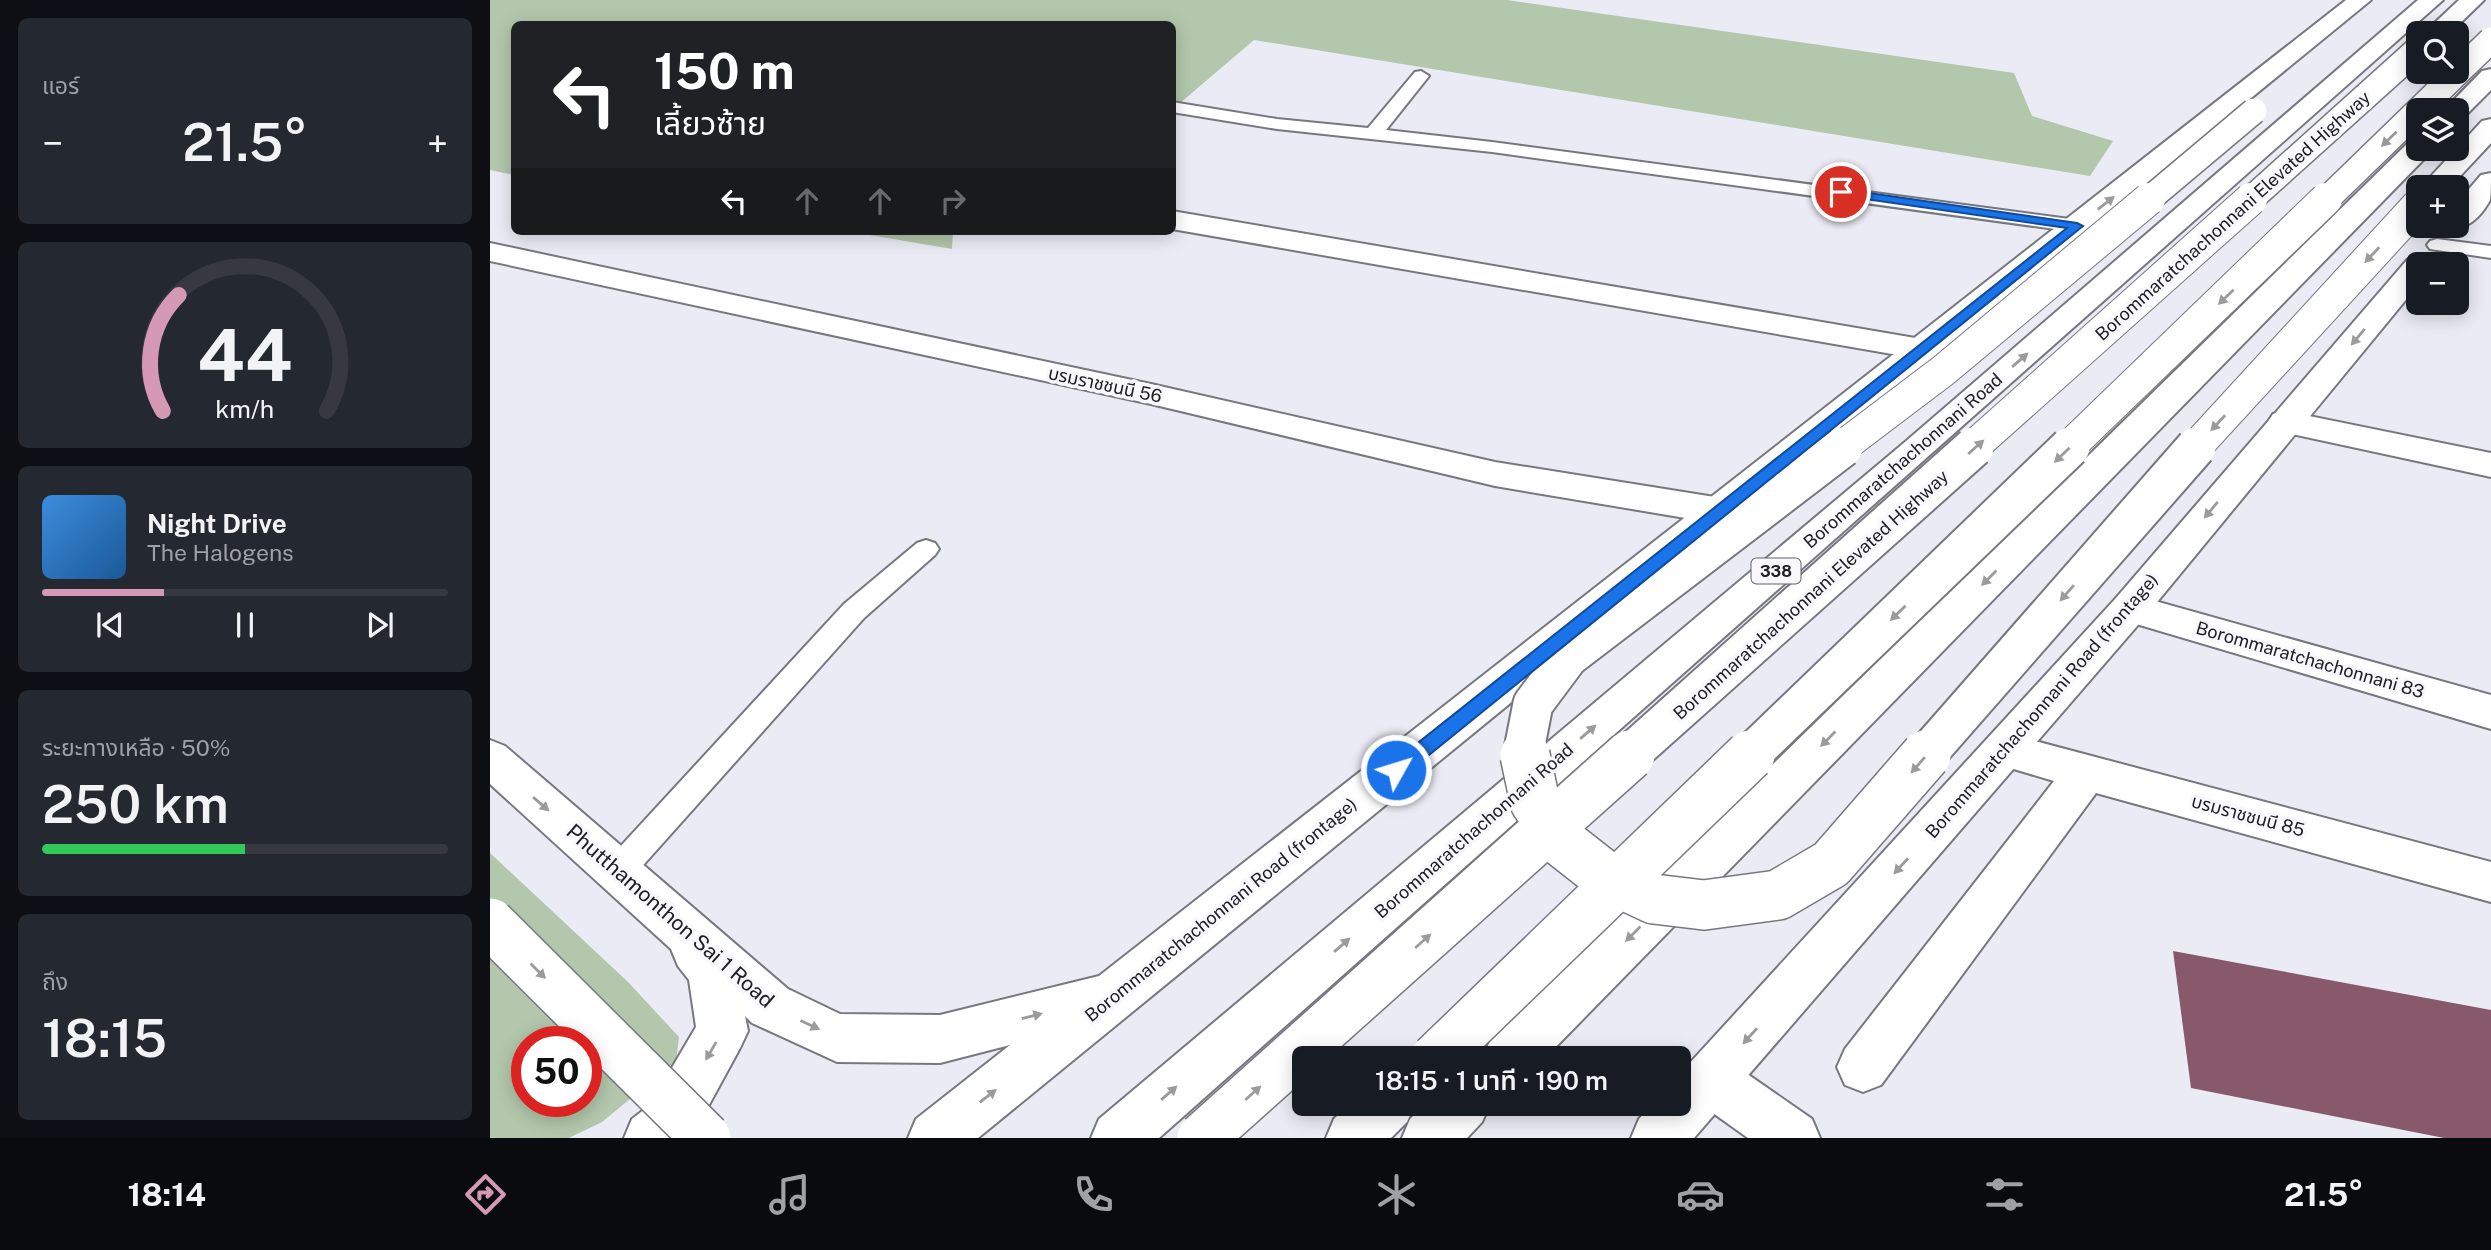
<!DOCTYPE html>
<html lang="th">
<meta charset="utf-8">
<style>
:root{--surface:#171b24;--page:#242831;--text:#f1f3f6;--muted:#9ea1a6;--line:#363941;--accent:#d598b5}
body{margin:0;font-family:"Public Sans","Noto Sans Thai",sans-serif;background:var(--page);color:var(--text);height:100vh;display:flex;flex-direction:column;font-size:26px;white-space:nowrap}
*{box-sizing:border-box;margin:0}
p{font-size:23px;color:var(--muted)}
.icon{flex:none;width:38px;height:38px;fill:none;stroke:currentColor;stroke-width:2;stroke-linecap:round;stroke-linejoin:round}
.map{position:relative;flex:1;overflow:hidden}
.sheet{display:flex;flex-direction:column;gap:18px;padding:18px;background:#0d0f14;width:490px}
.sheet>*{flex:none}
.hud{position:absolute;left:21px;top:21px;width:665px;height:214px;border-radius:10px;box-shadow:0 4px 18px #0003;background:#202124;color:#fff;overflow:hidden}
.buttons{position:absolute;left:1916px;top:21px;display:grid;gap:14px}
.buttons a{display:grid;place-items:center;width:63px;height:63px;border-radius:10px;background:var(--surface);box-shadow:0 4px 18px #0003;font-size:35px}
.speed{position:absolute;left:21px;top:1026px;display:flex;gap:14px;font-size:35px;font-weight:700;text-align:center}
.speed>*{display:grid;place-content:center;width:91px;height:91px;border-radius:50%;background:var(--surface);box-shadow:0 4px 18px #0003;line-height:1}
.speed .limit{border:10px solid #d22;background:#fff;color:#111}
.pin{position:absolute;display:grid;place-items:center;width:60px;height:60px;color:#fff;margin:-30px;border:4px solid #fff;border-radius:50%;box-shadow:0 2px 7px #0007}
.me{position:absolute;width:77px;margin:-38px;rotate:51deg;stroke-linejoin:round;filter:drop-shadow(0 0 5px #0008)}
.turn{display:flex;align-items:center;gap:24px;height:147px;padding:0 28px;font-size:32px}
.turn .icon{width:91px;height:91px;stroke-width:2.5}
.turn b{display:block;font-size:49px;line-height:60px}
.lanes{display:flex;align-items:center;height:66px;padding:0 28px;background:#0003;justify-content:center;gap:35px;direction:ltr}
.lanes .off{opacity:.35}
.big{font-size:52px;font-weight:600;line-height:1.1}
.sheet .tile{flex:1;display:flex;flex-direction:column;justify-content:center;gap:10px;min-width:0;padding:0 24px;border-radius:10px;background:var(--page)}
.sheet .dial{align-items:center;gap:0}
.dial svg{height:182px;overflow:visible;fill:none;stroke:var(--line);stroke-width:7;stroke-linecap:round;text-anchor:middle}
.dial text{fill:var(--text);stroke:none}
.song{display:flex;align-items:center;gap:21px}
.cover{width:84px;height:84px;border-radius:10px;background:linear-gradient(135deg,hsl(210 70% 55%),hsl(210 70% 35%))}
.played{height:7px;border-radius:4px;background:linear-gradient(90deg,var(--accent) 30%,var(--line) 30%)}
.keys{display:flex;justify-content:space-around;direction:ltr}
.heat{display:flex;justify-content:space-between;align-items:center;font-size:38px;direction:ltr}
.charge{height:10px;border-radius:5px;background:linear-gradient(90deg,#34c759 50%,var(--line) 0)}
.trip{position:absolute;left:802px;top:1046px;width:399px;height:70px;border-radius:10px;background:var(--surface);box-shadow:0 4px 18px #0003;font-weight:600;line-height:70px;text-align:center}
.menu{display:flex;height:112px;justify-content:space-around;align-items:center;background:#090b0e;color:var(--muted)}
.menu .icon{width:49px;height:49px}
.menu .selected{color:var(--accent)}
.menu b{font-size:32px;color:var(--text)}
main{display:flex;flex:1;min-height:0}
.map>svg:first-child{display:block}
.green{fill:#b2c7ac;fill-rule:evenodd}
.building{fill:#87596b}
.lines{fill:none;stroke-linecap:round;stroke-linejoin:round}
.service-casing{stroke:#777780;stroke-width:4}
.minor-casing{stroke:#777780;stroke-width:4}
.secondary-casing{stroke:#777780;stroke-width:4}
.primary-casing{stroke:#777780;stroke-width:4}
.service{fill:#fff;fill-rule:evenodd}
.minor{fill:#fff;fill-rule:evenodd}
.secondary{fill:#fff;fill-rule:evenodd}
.primary{fill:#fff;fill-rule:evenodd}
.secondary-bridge-far3-casing{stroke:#777780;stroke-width:28;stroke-linecap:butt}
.secondary-bridge-far2-casing{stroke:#777780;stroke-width:34;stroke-linecap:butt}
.secondary-bridge-far1-casing{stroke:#777780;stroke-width:43;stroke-linecap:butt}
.secondary-bridge-casing{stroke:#777780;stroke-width:52;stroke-linecap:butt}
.primary-bridge-far3-casing{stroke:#777780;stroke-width:28;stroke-linecap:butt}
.primary-bridge-far2-casing{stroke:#777780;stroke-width:34;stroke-linecap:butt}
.primary-bridge-far1-casing{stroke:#777780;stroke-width:43;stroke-linecap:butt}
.primary-bridge-casing{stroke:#777780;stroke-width:52;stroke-linecap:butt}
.secondary-bridge-far3{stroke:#fff;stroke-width:25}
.secondary-bridge-far2{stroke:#fff;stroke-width:32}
.secondary-bridge-far1{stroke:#fff;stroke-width:39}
.secondary-bridge{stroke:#fff;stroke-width:49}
.primary-bridge-far3{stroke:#fff;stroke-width:25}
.primary-bridge-far2{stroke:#fff;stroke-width:32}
.primary-bridge-far1{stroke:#fff;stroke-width:39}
.primary-bridge{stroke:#fff;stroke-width:49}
.oneway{fill:#9b9b9c}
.route{fill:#1a73e8;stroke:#114b97;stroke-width:2}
.labels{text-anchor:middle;stroke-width:7;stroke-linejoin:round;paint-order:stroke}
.shield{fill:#f8f8fe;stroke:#626265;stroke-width:2}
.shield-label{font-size:16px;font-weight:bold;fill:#212124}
.street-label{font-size:18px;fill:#212124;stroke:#f8f8fe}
.near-street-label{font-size:21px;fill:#212124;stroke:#f8f8fe}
</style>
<main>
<section class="sheet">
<div class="tile"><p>แอร์</p>
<div class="heat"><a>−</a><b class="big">21.5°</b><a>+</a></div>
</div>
<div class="tile dial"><svg viewBox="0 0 100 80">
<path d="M14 69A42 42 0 1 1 86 69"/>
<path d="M14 69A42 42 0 0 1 21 18" stroke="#d598b5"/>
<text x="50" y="56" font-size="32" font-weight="700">44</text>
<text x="50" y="72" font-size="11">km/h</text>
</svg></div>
<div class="tile">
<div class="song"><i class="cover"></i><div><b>Night Drive</b><p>The Halogens</p></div></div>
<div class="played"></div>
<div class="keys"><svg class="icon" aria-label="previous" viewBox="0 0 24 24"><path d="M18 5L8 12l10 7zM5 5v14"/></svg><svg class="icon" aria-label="pause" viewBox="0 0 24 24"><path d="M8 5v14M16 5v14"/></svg><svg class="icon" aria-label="next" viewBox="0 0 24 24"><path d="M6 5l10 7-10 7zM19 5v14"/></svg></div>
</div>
<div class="tile"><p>ระยะทางเหลือ · 50%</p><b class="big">250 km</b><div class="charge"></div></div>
<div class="tile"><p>ถึง</p><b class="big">18:15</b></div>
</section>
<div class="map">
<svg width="2001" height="1138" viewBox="0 0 2001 1138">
<rect width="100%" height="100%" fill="#eaebf4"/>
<g class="green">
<polygon points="0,0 1017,0 1524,73 1542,116 1623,141 1600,176 764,40 683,109 682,24 24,24 24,175 0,170"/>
<polygon points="356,231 463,231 462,249"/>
<path d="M0,853l138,129 51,55 -3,24 -74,61 -33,16h-79zM37,1041h59v60h-59z"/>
</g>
<polygon class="building" points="1683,951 2001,1010 2001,1138 1954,1138 1701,1088"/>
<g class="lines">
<g class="service-casing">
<g id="service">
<polygon points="931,71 939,76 896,130 1002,142 1587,220 1594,222 1597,226 1594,230 1587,232 1002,152 787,129 682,112 682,102 787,119 878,128 925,72"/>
<polygon points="1947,239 2001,246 2001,258 1940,249 1937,245 1940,241"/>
<polygon points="436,540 445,543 449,549 445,555 374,618 139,881 128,885 117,881 112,871 117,861 354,604 427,543"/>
</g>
</g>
<g class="minor-casing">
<g id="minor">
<polygon points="682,211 1431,339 1442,342 1447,349 1442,356 1431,359 682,229"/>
<polygon points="0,243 661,384 1005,462 1231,498 1244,502 1249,511 1244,520 1231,524 1005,486 661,404 0,261"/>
<polygon points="1795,411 2001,453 2001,477 1783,430 1778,422 1783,414"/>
<polygon points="1640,594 2001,695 2001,729 1626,618 1620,608 1626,598"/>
<polygon points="1515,733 2001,862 2001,902 1606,793 1391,1085 1373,1092 1355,1085 1347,1067 1355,1049 1564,781 1500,762 1493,750 1500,738"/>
<polygon points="1221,1055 1240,1062 1322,1119 1330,1138 1258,1138 1202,1098 1195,1080 1202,1062"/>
</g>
</g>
<g class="secondary-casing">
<g id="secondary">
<polygon points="1856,0 1881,0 488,1138 418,1138 426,1119 520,1045 450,1063 347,1062 262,1023 255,1016 258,1031 250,1048 201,1138 134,1138 142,1119 160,1105 206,1027 199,980 188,966 181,949 0,784 0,740 15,746 298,989 350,1014 450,1015 609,976"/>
<polygon points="2001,119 2001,143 1960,187 1931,187 1992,121"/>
<path d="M2001,173c0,8 0,20 -1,27 -9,17 -24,32 -43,27l10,-1v-23l24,-28z"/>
<polygon points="1928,257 1939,260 1942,264 1928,264 1928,285 1654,618 1204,1138 1141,1138 1149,1119 1162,1104 1188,1104 1188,1076 1626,598 1917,260"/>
</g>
</g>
<g class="primary-casing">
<g id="primary">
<polygon points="1928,0 1953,0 669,1138 601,1138 609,1119 1415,442"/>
<polygon points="1969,0 1994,0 1960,33 1934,33"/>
<polygon points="2001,69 2001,90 1976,115 1967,118 1967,110 1954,110 1992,71"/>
<polygon points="1928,141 1928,149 1941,149 1938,155 1054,1059 992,1059 1000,1041 1918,143"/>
<polygon points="859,1104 925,1104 917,1122 901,1138 836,1138 844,1119"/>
<polygon points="935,1104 1000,1104 992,1122 977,1138 912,1138 920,1119"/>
</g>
</g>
<use href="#service" class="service"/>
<use href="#minor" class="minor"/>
<use href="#secondary" class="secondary"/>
<use href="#primary" class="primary"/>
<g class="secondary-bridge-far3-casing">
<polyline id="secondary-bridge-far3" points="1657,201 1764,111"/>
</g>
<g class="secondary-bridge-far2-casing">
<g id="secondary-bridge-far2">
<polyline points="1351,448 1454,370 1659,199"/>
<polyline points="1705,448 1928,205"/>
</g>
</g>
<g class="secondary-bridge-far1-casing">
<g id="secondary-bridge-far1">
<polyline points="1035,756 1034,750 1043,704 1078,657 1353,447"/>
<polyline points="1435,756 1706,447"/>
</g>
</g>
<g class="secondary-bridge-casing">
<g id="secondary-bridge">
<polyline points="1035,755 1045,802 1073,843 1115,876 1164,899 1214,905 1288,895 1341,864 1436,755"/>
<polyline points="0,923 216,1138"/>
</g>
</g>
<g class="primary-bridge-far3-casing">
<g id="primary-bridge-far3">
<polyline points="1759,201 1928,49"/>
<polyline points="1835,201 2001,40"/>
</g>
</g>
<g class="primary-bridge-far2-casing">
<g id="primary-bridge-far2">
<polyline points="1482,448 1761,199"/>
<polyline points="1578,448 1836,199"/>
</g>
</g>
<g class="primary-bridge-far1-casing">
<g id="primary-bridge-far1">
<polyline points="1138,756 1484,447"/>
<polyline points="1259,756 1580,447"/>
</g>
</g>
<g class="primary-bridge-casing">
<g id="primary-bridge">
<polyline points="945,1059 1260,755"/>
<polyline points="712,1138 1140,755"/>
</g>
</g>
<use href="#secondary-bridge-far3" class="secondary-bridge-far3"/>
<use href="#secondary-bridge-far2" class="secondary-bridge-far2"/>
<use href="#secondary-bridge-far1" class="secondary-bridge-far1"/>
<use href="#secondary-bridge" class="secondary-bridge"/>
<use href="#primary-bridge-far3" class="primary-bridge-far3"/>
<use href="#primary-bridge-far2" class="primary-bridge-far2"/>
<use href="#primary-bridge-far1" class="primary-bridge-far1"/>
<use href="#primary-bridge" class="primary-bridge"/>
</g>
<defs><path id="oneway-solid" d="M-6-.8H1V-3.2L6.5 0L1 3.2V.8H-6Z" transform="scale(1.75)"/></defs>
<g class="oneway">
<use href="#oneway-solid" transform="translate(1899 139) rotate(136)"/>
<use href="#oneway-solid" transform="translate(1616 203) rotate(-38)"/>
<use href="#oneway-solid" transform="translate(1882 255) rotate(133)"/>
<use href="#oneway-solid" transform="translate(1736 297) rotate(136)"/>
<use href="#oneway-solid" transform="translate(1868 337) rotate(130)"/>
<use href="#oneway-solid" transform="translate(1530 360) rotate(-41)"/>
<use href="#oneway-solid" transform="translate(1728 423) rotate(133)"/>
<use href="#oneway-solid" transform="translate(1486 447) rotate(-42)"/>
<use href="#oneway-solid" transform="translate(1572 455) rotate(136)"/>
<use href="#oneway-solid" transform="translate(1721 510) rotate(130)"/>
<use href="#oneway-solid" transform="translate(1499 578) rotate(135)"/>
<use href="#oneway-solid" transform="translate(1577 593) rotate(131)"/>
<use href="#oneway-solid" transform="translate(1408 613) rotate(136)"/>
<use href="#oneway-solid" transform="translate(1098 732) rotate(-41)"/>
<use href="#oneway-solid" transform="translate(1338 739) rotate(135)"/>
<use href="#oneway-solid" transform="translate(1428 765) rotate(131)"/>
<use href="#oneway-solid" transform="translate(51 804) rotate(41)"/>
<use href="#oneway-solid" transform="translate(1411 866) rotate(132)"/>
<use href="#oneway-solid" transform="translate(1143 934) rotate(135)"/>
<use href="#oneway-solid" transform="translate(933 941) rotate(-42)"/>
<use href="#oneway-solid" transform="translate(852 945) rotate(-41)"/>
<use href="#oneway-solid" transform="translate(48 971) rotate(45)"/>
<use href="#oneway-solid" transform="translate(542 1016) rotate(-14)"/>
<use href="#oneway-solid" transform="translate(320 1025) rotate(25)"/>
<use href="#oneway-solid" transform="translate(1260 1036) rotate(132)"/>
<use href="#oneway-solid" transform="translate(221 1051) rotate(120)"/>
<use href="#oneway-solid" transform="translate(679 1093) rotate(-41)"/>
<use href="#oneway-solid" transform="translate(763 1093) rotate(-42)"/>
<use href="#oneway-solid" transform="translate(498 1096) rotate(-38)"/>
</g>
<polygon class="route" points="1351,189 1587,223 1593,226 913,776 906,778 900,776 897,770 900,765 1577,228 1347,195 1347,190"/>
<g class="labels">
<rect class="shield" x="1261.5" y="558.5" width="49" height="25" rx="5"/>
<g class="shield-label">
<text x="1286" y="577">338</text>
</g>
<g class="street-label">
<text transform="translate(1743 216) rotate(-42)" y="6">Borommaratchachonnani Elevated Highway</text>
<text transform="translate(615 385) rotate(12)" y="6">บรมราชชนนี 56</text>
<text transform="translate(1413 461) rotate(-41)" y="6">Borommaratchachonnani Road</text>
<text transform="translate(1321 595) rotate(-42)" y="6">Borommaratchachonnani Elevated Highway</text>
<text transform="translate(1820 660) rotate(16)" y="6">Borommaratchachonnani 83</text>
<text transform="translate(1552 706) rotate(-49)" y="6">Borommaratchachonnani Road (frontage)</text>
<text transform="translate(1758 816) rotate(15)" y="6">บรมราชชนนี 85</text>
<text transform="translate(984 831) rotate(-41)" y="6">Borommaratchachonnani Road</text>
<text transform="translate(731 910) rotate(-39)" y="6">Borommaratchachonnani Road (frontage)</text>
</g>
<g class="near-street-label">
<text transform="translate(180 916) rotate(41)" y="7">Phutthamonthon Sai 1 Road</text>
</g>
</g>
</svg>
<div class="buttons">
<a><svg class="icon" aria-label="search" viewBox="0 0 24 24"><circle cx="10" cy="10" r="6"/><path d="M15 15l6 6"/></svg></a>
<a><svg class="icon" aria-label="layers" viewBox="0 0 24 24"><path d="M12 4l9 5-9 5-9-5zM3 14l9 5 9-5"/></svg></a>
<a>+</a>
<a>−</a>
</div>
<div class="speed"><div class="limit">50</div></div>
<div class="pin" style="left:1351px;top:192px;background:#d93025"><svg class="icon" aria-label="arrive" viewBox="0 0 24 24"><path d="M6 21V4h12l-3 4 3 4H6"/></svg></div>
<svg class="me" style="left:906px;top:770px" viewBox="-20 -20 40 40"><circle r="17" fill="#1a73e8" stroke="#fff" stroke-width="3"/><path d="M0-11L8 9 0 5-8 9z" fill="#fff"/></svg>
<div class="trip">18:15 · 1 นาที · 190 m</div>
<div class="hud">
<div class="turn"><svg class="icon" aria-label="left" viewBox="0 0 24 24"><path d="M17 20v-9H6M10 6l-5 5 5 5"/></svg><div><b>150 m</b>เลี้ยวซ้าย</div></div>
<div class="lanes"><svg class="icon" aria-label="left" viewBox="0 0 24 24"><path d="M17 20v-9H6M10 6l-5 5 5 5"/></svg><svg class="icon off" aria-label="ahead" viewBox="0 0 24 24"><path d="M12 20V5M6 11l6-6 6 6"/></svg><svg class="icon off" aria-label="ahead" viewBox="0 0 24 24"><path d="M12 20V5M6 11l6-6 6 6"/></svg><svg class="icon off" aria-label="right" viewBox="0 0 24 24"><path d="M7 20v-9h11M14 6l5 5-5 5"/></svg></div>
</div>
</div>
</main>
<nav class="menu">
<b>18:14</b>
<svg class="icon selected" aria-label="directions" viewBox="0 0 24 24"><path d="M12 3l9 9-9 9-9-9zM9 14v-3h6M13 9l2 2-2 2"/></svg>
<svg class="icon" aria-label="music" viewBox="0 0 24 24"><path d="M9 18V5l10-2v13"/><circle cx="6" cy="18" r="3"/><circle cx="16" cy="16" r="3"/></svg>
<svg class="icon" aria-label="phone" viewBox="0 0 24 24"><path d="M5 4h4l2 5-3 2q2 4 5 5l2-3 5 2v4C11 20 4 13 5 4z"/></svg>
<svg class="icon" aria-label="climate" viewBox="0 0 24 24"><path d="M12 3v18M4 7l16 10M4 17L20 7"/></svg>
<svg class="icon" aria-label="car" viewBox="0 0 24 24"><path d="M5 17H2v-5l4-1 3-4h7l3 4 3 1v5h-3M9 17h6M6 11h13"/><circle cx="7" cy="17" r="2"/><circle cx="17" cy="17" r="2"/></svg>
<svg class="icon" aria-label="filters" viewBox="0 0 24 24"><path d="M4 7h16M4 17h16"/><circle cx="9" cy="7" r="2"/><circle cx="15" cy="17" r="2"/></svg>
<b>21.5°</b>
</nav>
